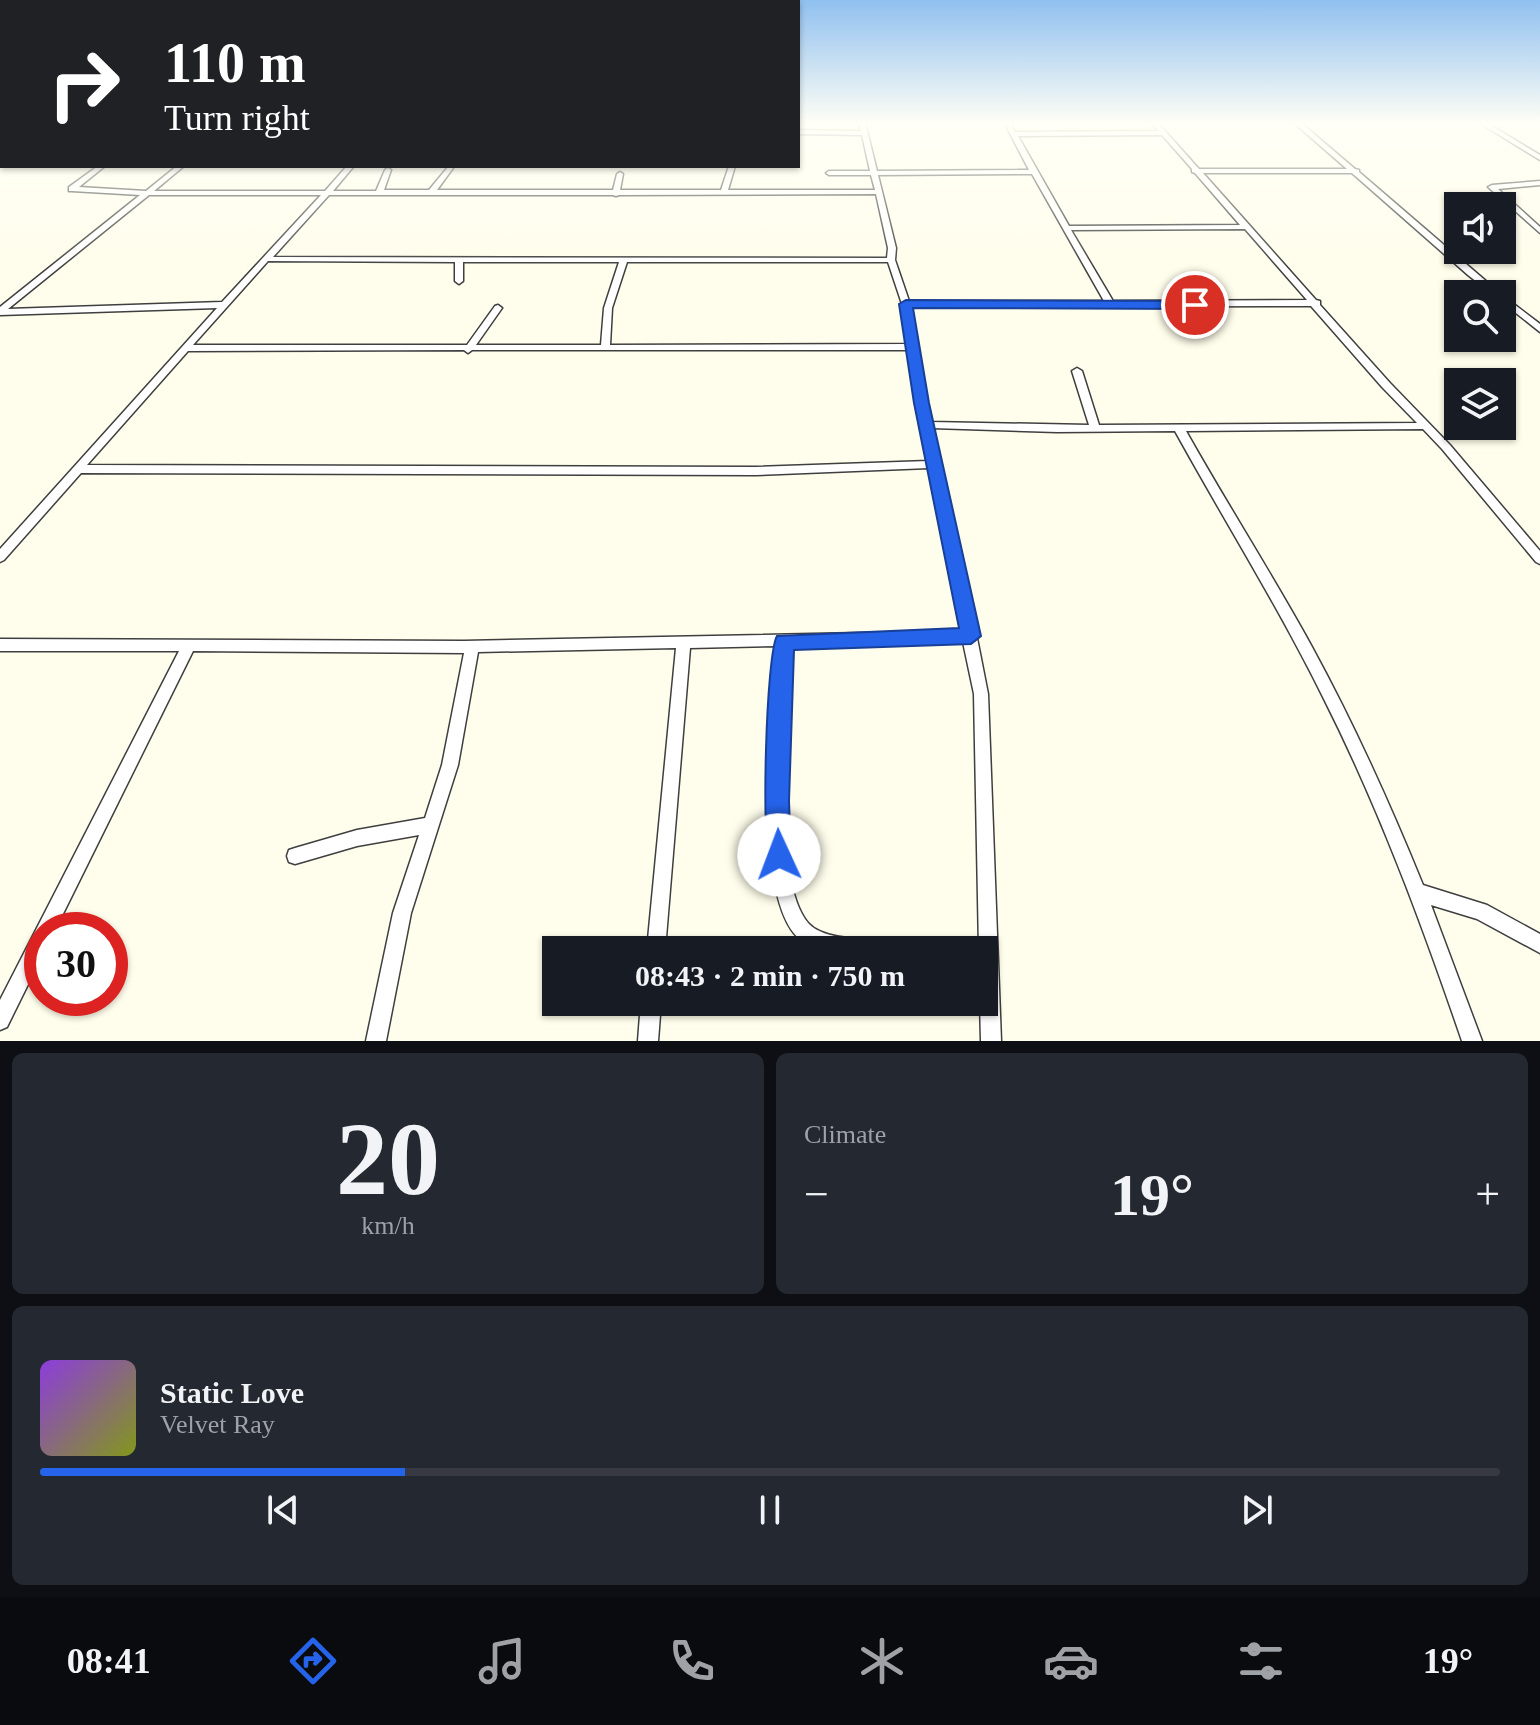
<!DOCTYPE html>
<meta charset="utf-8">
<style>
:root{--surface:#171b24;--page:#242831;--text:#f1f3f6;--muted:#9ea1a6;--line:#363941;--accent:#2563eb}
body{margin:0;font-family:"Times New Roman",serif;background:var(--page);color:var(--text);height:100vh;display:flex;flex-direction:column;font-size:30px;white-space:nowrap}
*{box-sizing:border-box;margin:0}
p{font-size:26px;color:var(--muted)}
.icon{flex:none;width:44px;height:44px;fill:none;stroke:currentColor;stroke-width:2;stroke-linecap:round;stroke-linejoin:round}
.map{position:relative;height:1041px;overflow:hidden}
.drawer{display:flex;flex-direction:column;gap:12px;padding:12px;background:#0d0f14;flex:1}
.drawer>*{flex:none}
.top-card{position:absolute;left:0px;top:0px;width:800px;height:168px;box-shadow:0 2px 6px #0004;background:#202124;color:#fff;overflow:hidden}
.buttons{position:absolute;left:1444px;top:192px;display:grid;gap:16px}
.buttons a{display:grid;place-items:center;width:72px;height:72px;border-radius:0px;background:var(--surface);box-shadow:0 2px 6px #0004;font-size:40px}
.speed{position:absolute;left:24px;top:912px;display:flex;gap:16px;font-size:40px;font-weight:700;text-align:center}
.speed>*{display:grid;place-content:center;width:104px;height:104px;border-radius:50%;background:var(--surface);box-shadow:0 2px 6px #0004;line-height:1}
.speed .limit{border:12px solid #d22;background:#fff;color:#111}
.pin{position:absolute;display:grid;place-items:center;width:68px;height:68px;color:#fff;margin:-34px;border:4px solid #fff;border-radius:50%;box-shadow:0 2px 8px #0007}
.me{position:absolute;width:88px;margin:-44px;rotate:358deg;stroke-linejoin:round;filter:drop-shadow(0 0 6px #0008)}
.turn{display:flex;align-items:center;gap:28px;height:168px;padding:0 32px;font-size:36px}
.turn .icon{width:104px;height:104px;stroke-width:2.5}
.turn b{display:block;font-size:56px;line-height:68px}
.big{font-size:60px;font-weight:800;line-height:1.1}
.drawer .card{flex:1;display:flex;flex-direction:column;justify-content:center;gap:12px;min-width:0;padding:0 28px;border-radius:12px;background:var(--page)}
.drawer .dial{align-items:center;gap:0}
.dial b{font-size:104px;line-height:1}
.song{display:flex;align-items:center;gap:24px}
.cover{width:96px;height:96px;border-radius:12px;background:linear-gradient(135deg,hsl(270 70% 55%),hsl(70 70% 35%))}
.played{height:8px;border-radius:4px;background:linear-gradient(90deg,var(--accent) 25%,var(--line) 25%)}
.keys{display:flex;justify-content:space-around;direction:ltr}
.heat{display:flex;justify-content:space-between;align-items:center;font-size:44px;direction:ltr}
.drawer .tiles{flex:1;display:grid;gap:12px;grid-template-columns:1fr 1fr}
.card:last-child{grid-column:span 2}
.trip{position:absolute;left:542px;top:936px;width:456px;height:80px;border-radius:0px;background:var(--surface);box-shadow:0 2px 6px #0004;font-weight:800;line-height:80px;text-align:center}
.tabs{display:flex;height:128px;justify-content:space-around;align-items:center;background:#090b0e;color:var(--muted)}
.tabs .icon{width:56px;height:56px}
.tabs .current{color:var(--accent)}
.tabs b{font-size:36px;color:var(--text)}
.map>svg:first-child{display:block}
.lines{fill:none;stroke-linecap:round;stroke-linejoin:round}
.minor-casing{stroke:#3f3f3f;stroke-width:3}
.minor{fill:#fff;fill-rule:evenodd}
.route{fill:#2563eb;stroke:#184099;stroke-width:2}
</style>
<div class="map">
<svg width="1540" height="1041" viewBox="0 0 1540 1041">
<rect width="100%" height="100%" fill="#fffeec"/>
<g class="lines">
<g class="minor-casing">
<g id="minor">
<path d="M859,122h6l12,49 152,-1 -25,-48h6l5,10 144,-1 -8,-9h6l42,47h148l-54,-47h7l55,47 4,1v2l142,122h-9l-24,-19 -116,-102h-149l113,127 4,1v4l70,78 60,62 90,106v13l-4,-2 -94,-113 -19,-20 -237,2c41,73 86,143 126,216 42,77 78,157 111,238l64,20 53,29v19l-63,-34 -46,-14 51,136h-20c-40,-117 -83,-233 -139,-344 -45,-91 -99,-177 -148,-266l-118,1 -125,-4 43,204 3,4 -1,2 11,56 13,347h-20l-1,-39h4v-52h-5l-5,-256 -11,-52 -172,3c-4,59 -21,237 18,279 15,16 57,15 77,17l6,3 3,6c-26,0 -67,6 -90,-7 -56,-32 -32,-240 -28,-297l-87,2 -25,302h-18l29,-302 -198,4 -20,113 -47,148 -25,128h-20l27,-128 26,-78 -62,11 -62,18 -6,-2 -2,-6 2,-6 6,-2 62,-18 68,-12 17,-53 22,-112 -271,-2 -138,279h-13v26l-35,71 -7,3v-30l179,-349h-179v-12l464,2 497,-10 -32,-163 -173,7 -675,-2 -77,87 -4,2v-13l217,-241 -217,7v-8l140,-112 -68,-4h-3v-4l29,-21h7l-26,21 67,4 31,-25h7l-30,25h171l22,-25h7l-21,25h43l9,-21 3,-2 3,2 -7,20h45l19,-23 2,-1 3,2 -16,22h176l4,-16 3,-2 3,2 -3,16h101l8,-24h6l-7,24h147l-4,-15h-42l-3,-2 3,-2h41l-8,-36 -64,-1v-4l63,1zM1162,135l30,34v3l3,1 45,52 -171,1 -51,-90zM1032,174l72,127h-195l-14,-41 1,-12 -18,-73zM876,194l12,54 -1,10 -614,-1 56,-62h284l3,1 3,-1zM149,195h172l-99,107 -214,7zM1245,229l62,71 -194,1 -42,-71zM268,261l187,1v19l4,3 4,-3v-19h156l-15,46 -3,37h-125l26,-37 -4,-3 -3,1 -28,39h-274zM627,262h261l14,42 4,40 -296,1 2,-37zM1311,306l71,81 35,36 -318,2 -17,-54 -5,-3 -5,3 17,54 -158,-3 -13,-63 -7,-52zM464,350l4,3 4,-3h435l21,111 -172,6 -669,-2 101,-114z"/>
<polygon points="1478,122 1485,122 1540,155 1540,160"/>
<polygon points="1540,181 1540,185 1498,189 1540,227 1540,233 1488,187 1492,185"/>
<polygon points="1502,295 1540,324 1540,332 1502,302"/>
<polygon points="641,1002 661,1002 658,1041 638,1041"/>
</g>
</g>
<use href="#minor" class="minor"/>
</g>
<linearGradient id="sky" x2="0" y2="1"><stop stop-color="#90c0ef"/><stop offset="0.46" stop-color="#fffff6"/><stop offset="1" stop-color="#fffff6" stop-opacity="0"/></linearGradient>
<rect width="1540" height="268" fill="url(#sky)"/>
<path class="route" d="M906,300l289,1 6,4 -6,4 -282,-1 16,95 52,233 -10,8 -177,6 -5,151 2,54 -3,9 -9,4 -9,-4c-9,-21 -4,-209 7,-228l182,-8 -45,-225 -15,-99z"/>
</svg>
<div class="buttons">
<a><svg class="icon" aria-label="sound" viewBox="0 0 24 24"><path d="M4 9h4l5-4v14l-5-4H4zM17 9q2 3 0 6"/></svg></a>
<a><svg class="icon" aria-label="search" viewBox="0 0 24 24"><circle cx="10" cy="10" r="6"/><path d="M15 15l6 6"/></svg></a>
<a><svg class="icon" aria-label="layers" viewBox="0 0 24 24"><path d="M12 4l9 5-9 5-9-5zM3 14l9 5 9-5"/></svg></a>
</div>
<div class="speed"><div class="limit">30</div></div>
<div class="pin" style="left:1195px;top:305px;background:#d93025"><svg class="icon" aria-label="arrive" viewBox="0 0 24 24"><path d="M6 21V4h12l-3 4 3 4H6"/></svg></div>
<svg class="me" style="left:779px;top:855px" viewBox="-20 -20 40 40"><circle r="19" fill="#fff"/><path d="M0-13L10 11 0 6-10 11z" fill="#2563eb"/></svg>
<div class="trip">08:43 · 2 min · 750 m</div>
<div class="top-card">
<div class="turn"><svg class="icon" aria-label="right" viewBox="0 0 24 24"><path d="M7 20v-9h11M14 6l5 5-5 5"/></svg><div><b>110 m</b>Turn right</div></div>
</div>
</div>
<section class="drawer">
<div class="tiles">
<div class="card dial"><b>20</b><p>km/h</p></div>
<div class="card"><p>Climate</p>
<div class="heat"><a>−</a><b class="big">19°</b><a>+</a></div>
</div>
<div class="card">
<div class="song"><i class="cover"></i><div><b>Static Love</b><p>Velvet Ray</p></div></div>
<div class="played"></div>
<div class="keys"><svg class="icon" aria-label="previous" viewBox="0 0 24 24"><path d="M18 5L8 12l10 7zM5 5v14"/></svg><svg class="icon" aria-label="pause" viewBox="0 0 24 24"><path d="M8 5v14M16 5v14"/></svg><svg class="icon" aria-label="next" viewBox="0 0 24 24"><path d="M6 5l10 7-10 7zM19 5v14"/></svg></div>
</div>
</div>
</section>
<nav class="tabs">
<b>08:41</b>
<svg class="icon current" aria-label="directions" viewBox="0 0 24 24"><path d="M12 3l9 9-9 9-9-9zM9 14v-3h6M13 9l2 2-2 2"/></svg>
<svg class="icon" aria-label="music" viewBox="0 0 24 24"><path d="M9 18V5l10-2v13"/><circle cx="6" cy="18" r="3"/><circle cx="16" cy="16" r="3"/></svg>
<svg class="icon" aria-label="phone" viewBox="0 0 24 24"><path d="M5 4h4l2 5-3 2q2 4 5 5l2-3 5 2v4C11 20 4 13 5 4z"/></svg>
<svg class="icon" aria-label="climate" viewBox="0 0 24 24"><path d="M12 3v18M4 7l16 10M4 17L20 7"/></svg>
<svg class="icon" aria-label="car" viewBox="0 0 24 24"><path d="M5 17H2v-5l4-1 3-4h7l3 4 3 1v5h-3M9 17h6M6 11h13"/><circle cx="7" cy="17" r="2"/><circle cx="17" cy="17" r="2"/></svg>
<svg class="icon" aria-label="filters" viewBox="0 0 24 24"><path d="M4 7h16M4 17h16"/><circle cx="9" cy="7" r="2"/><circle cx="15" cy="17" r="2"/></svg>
<b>19°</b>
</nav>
